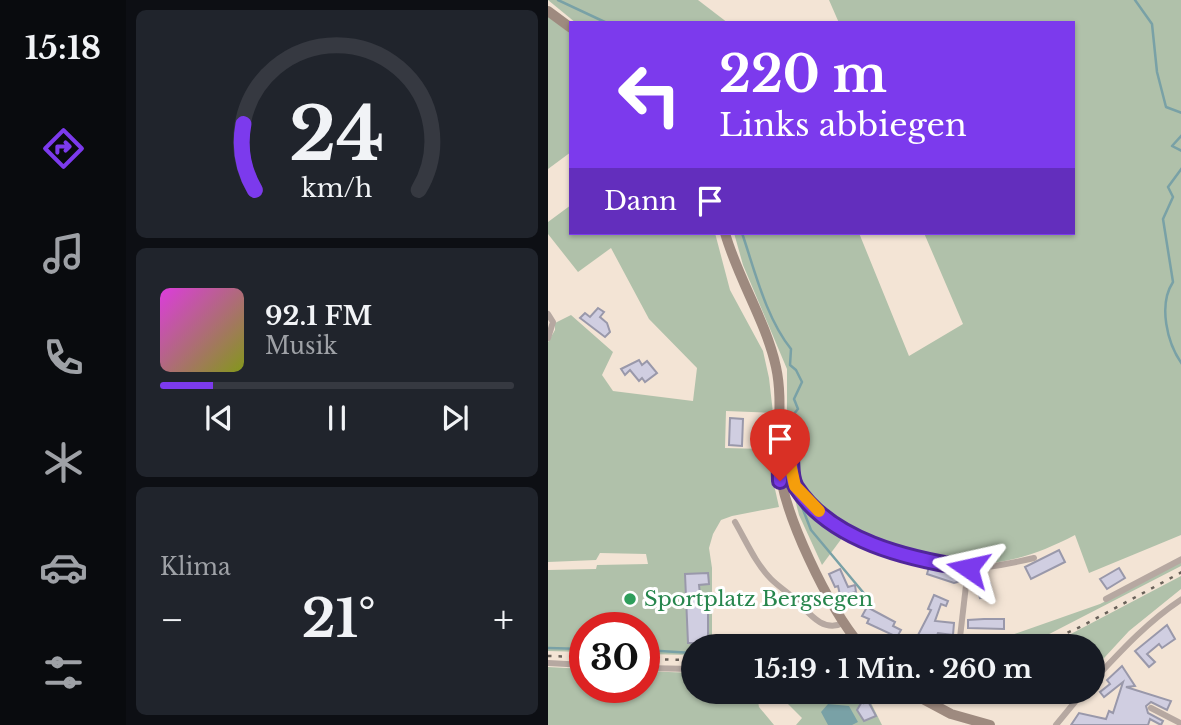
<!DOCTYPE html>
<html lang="de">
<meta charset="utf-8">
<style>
:root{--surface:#171b24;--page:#20242c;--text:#f1f3f6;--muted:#9ea1a6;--line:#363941;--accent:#7c3aed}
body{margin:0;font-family:"Libre Baskerville",serif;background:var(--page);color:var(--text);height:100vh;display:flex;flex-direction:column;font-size:26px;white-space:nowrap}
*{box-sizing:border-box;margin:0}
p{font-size:23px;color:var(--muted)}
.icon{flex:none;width:38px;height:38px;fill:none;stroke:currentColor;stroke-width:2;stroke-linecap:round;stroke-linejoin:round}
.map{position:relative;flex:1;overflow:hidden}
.details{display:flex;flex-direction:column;gap:10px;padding:10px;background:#0d0f14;width:422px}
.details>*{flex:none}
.banner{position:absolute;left:21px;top:21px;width:506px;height:214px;border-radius:0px;box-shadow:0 2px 5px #0004;background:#7c3aed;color:#fff;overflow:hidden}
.speed{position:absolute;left:21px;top:612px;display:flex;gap:14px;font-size:35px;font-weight:700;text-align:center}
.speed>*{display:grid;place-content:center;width:91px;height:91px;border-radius:50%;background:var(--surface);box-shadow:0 2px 5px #0004;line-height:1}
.speed .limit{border:10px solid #d22;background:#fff;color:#111}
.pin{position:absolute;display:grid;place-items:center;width:60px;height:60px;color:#fff;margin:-72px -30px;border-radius:50% 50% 50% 0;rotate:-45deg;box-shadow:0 0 7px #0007}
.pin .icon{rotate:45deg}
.me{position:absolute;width:77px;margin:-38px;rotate:281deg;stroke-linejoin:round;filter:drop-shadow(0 0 5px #0008)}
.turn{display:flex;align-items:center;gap:24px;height:147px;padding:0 35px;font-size:32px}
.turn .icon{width:91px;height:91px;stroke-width:2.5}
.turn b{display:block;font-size:49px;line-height:60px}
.then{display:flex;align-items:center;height:66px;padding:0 35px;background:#0003;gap:14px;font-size:26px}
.big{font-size:52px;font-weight:800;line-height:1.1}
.details .widget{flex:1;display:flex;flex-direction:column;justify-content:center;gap:10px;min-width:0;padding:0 24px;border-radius:10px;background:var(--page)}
.details .dial{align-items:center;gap:0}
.dial svg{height:182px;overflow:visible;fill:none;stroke:var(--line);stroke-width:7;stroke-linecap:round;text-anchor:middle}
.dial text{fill:var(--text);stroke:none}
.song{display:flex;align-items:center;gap:21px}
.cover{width:84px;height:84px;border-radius:10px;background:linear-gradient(135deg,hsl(300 70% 55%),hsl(70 70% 35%))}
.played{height:7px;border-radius:4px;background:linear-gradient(90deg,var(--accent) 15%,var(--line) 15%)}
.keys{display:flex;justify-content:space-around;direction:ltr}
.heat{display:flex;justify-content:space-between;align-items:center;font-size:38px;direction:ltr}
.trip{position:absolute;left:133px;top:634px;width:424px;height:70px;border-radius:35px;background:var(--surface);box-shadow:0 2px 5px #0004;font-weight:800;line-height:70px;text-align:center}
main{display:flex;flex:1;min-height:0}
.tabs{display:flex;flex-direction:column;width:126px;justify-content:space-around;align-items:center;background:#090b0e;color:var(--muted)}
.tabs .icon{width:49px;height:49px}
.tabs .current{color:var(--accent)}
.tabs b{font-size:32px;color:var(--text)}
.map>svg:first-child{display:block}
.green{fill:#b0c1aa}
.water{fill:#79a1a6}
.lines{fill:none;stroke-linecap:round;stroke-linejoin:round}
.stream{stroke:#79a1a6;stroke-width:2.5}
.building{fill:#d0cee1;stroke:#9998aa;stroke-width:2}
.street{stroke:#b6a8a1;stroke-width:6}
.secondary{stroke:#9e8a7f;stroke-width:10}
.rail{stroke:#696159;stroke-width:2.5;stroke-dasharray:3.5 7;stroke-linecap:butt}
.route-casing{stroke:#51269a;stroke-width:18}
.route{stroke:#7c3aed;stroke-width:12}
.slow{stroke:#f59e0b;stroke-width:12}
.leisure-dot{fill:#2e9e5b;stroke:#fff;stroke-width:2.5}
.labels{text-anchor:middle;stroke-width:6;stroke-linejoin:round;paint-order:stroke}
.leisure-label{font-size:21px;fill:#27864d;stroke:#fff;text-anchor:start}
</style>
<main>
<nav class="tabs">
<b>15:18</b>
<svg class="icon current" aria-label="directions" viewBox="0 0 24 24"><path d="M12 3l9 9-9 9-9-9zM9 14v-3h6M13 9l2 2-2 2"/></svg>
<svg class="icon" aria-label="music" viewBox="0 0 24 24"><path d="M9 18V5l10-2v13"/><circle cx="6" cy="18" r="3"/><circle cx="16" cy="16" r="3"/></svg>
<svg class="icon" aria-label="phone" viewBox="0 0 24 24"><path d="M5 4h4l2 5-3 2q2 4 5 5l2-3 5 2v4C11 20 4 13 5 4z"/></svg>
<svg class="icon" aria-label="climate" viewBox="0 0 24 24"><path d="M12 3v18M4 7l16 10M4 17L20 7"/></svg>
<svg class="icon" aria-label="car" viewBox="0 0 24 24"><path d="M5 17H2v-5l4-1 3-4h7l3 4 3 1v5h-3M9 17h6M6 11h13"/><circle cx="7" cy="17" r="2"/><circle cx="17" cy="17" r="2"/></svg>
<svg class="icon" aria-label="filters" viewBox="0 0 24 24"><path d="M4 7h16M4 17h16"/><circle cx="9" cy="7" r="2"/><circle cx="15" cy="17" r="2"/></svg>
</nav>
<section class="details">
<div class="widget dial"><svg viewBox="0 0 100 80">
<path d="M14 69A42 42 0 1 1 86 69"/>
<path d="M14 69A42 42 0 0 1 9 40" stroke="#7c3aed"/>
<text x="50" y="56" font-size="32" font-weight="700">24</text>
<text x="50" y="72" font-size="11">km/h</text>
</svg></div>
<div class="widget">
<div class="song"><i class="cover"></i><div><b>92.1 FM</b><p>Musik</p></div></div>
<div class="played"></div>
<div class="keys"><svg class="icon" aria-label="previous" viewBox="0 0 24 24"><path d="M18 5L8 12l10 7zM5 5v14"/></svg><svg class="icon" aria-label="pause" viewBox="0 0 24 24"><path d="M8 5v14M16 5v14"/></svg><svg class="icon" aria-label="next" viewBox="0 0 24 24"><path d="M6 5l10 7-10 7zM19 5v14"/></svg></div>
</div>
<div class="widget"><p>Klima</p>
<div class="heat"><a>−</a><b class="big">21°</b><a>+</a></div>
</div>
</section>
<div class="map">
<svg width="634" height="725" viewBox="0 0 634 725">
<rect width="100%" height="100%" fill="#f3e4d5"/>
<g class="green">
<polygon points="0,0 150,0 180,23 28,23"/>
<path d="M281,0h352v535l-92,38 -14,-38c-35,18 -63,28 -103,30 -26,2 -90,-17 -115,-29 -16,-8 -52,-36 -60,-52 -8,-15 -2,-33 -10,-47v-68l-44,-104 -9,-32h125l50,123 54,-32 -39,-91h149v-210h-234z"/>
<polygon points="0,16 23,34 23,152 0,169"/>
<polygon points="23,205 23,233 167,233 182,290 215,351 221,378 225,413 178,411 177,448 218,449 231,507 184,516 173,520 165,534 161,548 164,568 164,644 178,646 145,646 145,655 96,654 96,628 37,628 37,652 0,651 0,570 48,569 49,565 100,564 98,554 52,553 48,560 0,562 0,342 7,330 7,323 23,315 65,352 54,375 65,391 145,401 149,368 101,319 63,248 30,272 0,234 0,222"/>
<polygon points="242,480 297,534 274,565 251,515"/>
<polygon points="633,562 633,566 478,646 432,646 552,604"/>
<polygon points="633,576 633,589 581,631 544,671 544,646 500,646"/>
<polygon points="0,667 37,669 37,688 96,688 96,671 145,673 145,691 208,691 211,707 226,725 0,725"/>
<polygon points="227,691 317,691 334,725 248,725 254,718"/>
</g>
<polygon class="water" points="280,704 301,706 310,722 304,725 280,725 273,712"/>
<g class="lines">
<g class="stream">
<polyline points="10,0 59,23"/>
<polyline points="587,0 604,24 609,72 618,107 634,113"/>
<polyline points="634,135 624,146 634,151"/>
<path d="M634,168l-14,19 5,10 -10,22 10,63c-15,23 -6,61 9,82"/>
<path d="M194,233c13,38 24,85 49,116l-1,16 6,5 6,12 -8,17 4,10 -5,6 1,8 -3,24"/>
<polyline points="254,507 263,530 319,597 317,604"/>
<polyline points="0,648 37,649"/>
<polyline points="96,650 145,653"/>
</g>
</g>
<g class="building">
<polygon points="50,308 56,312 52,317 59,323 62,332 57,337 32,318 37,313 42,317"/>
<polygon points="91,360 94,365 99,361 109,373 97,382 94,378 91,381 82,370 77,375 73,369"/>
<polygon points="182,418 195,419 194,446 181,445"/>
<polygon points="511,550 517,562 483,579 477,567"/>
<polygon points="381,567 413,573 410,582 406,583 379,574"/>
<polygon points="571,568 577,578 559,589 552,579"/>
<polygon points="292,569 300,587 307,585 308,592 304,593 306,601 294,604 290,586 287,587 281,574"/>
<polygon points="160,573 161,584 151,585 153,603 160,603 160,643 140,643 137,574"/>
<polygon points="438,578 440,583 442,583 444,594 432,598 426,582"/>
<polygon points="386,595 400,601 398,606 393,604 387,621 406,623 405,635 390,633 384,646 368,646 371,638 369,637 383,610 380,609"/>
<polygon points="319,607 347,622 345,626 353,630 349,637 319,623 321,619 314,616"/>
<polygon points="436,619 456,619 456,629 420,628 420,620"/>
<polygon points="619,625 627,639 614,648 611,644 599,654 607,662 601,667 587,651"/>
<polygon points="574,666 587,686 578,687 623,701 619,710 603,702 598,706 600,713 615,721 613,725 602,719 600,725 523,725 531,713 558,719 561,711 565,713 575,682 556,697 552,692 562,684 559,680"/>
<polygon points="315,700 316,703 320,701 328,716 316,721 309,710"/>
</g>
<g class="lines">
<g class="street">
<polyline points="0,314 5,322 0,338"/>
<path d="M231,440l6,1c11,10 2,32 10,45 12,19 37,39 56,49 26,14 90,32 119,33 21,0 43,-5 64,-10"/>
<path d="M187,522c11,19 21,42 36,57 8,8 18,14 26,22 12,12 26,32 46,22"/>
<polyline points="558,599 634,559"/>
<polyline points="411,646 420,568"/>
<polyline points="420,646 436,639"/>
<polyline points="0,663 37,665"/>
<polyline points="96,668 145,669"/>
<path d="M544,682c28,-30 55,-60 90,-83"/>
<polyline points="603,708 634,724"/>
<polyline points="508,725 536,691"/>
</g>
<g class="secondary">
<polyline points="0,11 23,28"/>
<path d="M177,233c13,46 41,88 51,134 7,32 1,64 3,96 3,50 50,145 82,183"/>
<polyline points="360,691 403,714 442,725"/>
</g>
<g class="rail">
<polyline points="491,646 534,626 634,572"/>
<polyline points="0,656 37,657"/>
<polyline points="96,659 145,660"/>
</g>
</g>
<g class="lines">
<g class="route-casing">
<path id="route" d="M232,481l-1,-41 6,1c11,11 2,32 11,46 35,54 112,72 172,81"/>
</g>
<use href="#route" class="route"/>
<polyline class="slow" points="242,463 247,486 271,511"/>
</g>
<circle class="leisure-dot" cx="82" cy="599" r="7"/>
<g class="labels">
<g class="leisure-label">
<text x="96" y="606">Sportplatz Bergsegen</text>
</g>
</g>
</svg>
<div class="speed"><div class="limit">30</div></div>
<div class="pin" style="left:232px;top:481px;background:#d93025"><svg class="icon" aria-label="arrive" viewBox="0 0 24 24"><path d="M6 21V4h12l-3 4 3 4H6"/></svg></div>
<svg class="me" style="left:420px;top:568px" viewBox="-20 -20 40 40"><path d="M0-17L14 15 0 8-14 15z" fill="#7c3aed" stroke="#fff" stroke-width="4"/></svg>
<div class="trip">15:19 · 1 Min. · 260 m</div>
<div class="banner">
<div class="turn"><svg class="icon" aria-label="left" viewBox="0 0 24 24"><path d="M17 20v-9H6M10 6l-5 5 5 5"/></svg><div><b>220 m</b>Links abbiegen</div></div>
<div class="then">Dann<svg class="icon" aria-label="arrive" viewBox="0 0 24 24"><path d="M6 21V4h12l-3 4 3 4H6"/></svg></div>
</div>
</div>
</main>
